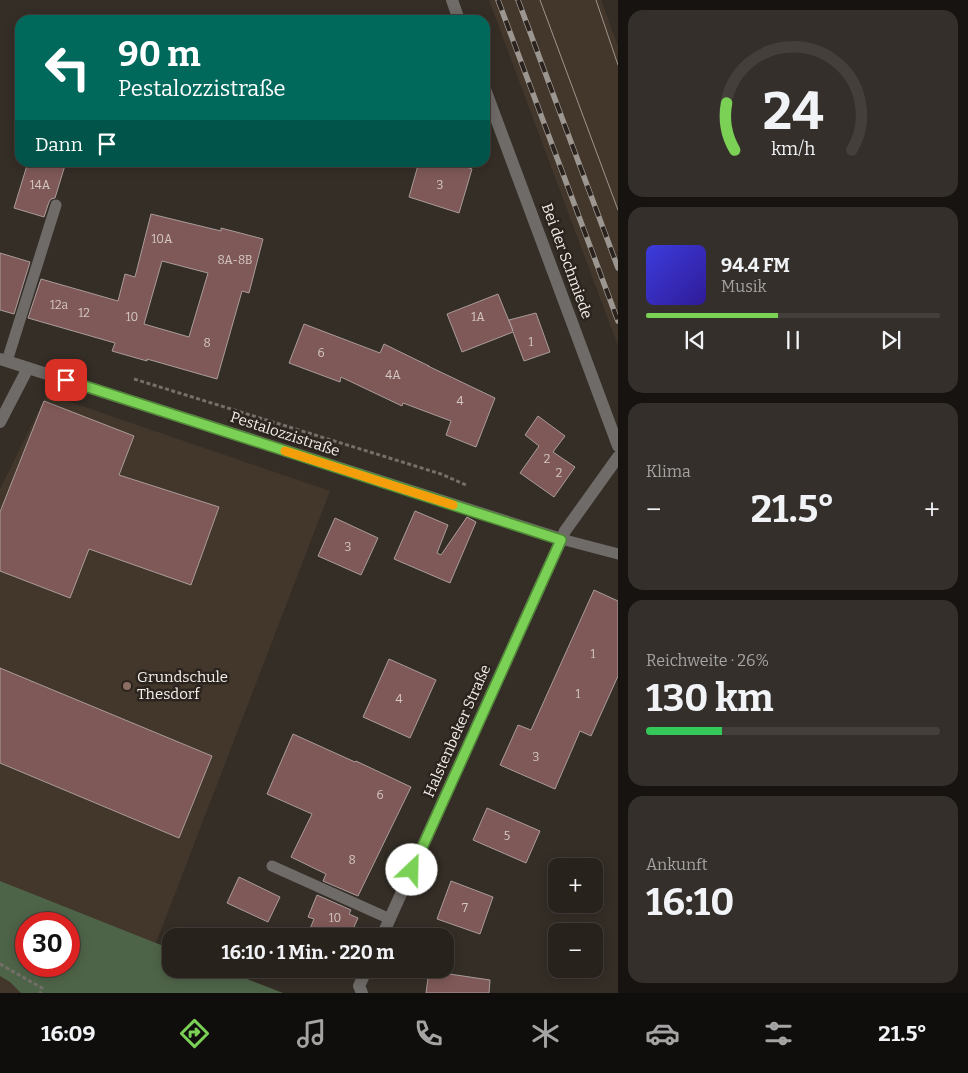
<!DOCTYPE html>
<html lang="de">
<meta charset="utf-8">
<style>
:root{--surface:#28221d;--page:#342f2a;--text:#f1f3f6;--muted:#a5a4a4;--line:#443f3b;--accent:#7bd155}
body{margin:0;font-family:Bitter,serif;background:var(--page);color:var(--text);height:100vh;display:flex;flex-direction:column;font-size:19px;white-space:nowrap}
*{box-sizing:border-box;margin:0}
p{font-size:16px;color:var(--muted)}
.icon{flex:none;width:28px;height:28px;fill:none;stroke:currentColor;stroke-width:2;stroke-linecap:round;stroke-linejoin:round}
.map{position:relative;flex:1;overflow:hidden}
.sheet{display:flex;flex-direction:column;gap:10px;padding:10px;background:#161310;width:350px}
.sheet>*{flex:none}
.top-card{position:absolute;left:15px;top:15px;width:475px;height:152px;border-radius:15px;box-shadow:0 2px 12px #0003,0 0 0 1px var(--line);background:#00695c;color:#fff;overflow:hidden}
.fabs{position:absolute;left:548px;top:858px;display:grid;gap:10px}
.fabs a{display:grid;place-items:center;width:55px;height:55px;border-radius:10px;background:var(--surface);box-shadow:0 2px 12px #0003,0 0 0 1px var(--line);font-size:25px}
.speed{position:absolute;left:15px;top:912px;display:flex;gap:10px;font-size:25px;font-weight:700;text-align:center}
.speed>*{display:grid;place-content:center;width:65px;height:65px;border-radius:50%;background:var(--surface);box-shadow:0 2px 12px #0003,0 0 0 1px var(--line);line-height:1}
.speed .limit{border:8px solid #d22;background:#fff;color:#111}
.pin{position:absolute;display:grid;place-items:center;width:42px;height:42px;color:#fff;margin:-21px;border-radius:10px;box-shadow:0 2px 8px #0006}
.me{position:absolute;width:55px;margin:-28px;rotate:24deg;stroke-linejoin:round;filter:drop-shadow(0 0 4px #0008)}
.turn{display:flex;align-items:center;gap:18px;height:105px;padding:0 20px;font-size:22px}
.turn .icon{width:65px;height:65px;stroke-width:2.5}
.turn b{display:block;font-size:35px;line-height:42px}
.then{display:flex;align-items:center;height:48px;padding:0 20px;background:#0003;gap:10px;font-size:19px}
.big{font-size:38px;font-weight:700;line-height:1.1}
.sheet .widget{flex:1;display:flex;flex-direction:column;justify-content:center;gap:8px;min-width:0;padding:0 18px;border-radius:15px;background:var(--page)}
.sheet .dial{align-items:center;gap:0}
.dial svg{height:130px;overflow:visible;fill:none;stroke:var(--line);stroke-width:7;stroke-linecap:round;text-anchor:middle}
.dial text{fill:var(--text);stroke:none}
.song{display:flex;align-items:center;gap:15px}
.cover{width:60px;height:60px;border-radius:8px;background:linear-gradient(135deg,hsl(240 70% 55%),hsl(250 70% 35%))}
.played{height:5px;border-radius:2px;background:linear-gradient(90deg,var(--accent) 45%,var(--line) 45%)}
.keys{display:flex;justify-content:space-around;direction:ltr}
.heat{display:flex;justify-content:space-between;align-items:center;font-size:28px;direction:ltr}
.charge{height:8px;border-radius:4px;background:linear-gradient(90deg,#34c759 26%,var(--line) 0)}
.trip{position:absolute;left:162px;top:928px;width:292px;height:50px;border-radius:15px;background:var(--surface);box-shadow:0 2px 12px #0003,0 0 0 1px var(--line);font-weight:700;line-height:50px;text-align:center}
.dock{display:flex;height:80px;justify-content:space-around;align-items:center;background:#100e0c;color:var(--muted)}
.dock .icon{width:35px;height:35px}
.dock .active{color:var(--accent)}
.dock b{font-size:22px;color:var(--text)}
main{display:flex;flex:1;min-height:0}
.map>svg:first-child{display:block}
.built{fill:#43372b;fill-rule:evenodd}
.forest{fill:#4e6448;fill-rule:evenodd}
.building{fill:#7f5957;stroke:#aa9c9c;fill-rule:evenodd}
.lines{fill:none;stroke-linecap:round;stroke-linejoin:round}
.path{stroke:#756f69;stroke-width:3;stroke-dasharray:4 2.5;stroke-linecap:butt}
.service{stroke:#6f6b68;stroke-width:11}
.minor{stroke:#6f6b68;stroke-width:12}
.tram{stroke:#9c9690;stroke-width:1}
.rail-casing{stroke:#9c9690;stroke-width:5.5}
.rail{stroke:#2b241e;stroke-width:4;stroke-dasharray:11;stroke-linecap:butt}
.route-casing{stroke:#508837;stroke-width:12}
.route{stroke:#7bd155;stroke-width:9}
.slow{stroke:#f59e0b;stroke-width:9}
.education-dot{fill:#8d6e63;stroke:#2b241e;stroke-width:2}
.labels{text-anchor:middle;stroke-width:5;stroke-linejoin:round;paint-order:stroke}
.number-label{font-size:12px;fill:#d5c8c4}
.street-label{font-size:15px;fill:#f2ede9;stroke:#2b241e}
.poi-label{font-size:15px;fill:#f2ede9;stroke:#2b241e;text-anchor:start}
</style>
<main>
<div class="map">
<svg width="618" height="993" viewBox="0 0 618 993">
<rect width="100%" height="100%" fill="#352e27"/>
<g class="built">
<polygon points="489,0 601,0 618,46 618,346"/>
<path d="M47,394l283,97 -174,452 15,6v20h50l62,24h-283v-504zM26,924h43v42h-43z"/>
</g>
<path class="forest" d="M0,881l171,68v20h50l62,24h-262l-11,-11 -10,-6zM26,924h43v42h-43z"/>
<g class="building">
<polygon points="28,162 66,162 55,198 51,199 49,202 44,217 14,208"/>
<polygon points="419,162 452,162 472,169 459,213 409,197"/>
<path d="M151,214l70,17v-3l42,11 -14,54 -7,-2 -25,88 -70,-20v2l-35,-10 3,-8 -87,-25 13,-39 77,22 7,-27 10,3zM162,261l46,12 -19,64 -45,-13z"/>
<polygon points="0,253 30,262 14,314 0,310"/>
<polygon points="498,294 513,331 509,320 536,313 550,352 524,361 513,332 462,352 447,314"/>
<polygon points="304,324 380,353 384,344 429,366 428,366 495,398 476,447 446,435 451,421 403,403 402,406 341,377 340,382 289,363"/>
<polygon points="44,401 134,436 119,475 219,507 191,585 89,549 70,598 0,571 0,512"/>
<polygon points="538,416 565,436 553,452 575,467 554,497 520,473 539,446 525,435"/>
<polygon points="415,511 448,525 437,553 441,555 467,517 476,522 450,583 394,559"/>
<polygon points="335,518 378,538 361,575 318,556"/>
<polygon points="594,590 618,601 618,676 591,736 580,731 555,789 500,765 518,725 531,730"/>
<polygon points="389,659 436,680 410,738 363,717"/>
<polygon points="0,668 212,756 179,838 0,763"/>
<polygon points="293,734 355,762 356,761 411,787 358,896 323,881 326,874 291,857 312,814 267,794"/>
<polygon points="487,808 540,831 526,863 473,840"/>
<polygon points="239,877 280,897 268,922 227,903"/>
<polygon points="451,881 493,897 480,934 437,919"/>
<polygon points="317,895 351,910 349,914 358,918 350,936 307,936 314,919 308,917"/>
<polygon points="429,971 490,980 489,993 426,993"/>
</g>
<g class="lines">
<g class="path">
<polyline points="134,379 441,474 466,485"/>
<polyline points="0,964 42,988 40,993"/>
</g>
<g class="service">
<polyline points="7,361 56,205"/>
<polyline points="561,539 618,554"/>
<polyline points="272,866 390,919"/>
</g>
<g class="minor">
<polyline points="452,0 459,20"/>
<polyline points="485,89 618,446"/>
<polyline points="0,359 561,539"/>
<polyline points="0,422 28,368"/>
<polyline points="382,936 565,531 618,457"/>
<polyline points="362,993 359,986 367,969"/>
</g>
<g class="tram">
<polyline points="540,0 618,210"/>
<polyline points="596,0 618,65"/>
</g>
<g class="rail-casing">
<g id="rail">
<polyline points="498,0 618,321"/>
<polyline points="518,0 618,268"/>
</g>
</g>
<use href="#rail" class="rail"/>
</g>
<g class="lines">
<g class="route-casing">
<polyline id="route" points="66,380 561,540 412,870"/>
</g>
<use href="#route" class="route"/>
<polyline class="slow" points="285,451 453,505"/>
</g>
<circle class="education-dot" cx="127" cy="686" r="5"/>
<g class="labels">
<g class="number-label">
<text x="40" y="189">14A</text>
<text x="440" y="189">3</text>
<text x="162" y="243">10A</text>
<text x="235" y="264">8A-8B</text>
<text x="59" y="309">12a</text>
<text x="84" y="317">12</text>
<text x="132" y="321">10</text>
<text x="478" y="321">1A</text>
<text x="531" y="346">1</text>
<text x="207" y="347">8</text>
<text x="321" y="357">6</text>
<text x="393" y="379">4A</text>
<text x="460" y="405">4</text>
<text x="547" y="463">2</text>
<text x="559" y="477">2</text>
<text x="348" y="551">3</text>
<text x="593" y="658">1</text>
<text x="578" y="698">1</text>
<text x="399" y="703">4</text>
<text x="536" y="761">3</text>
<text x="380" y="799">6</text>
<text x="507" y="840">5</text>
<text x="352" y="864">8</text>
<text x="465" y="912">7</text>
<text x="335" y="922">10</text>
</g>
<g class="street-label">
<text transform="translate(567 261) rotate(70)" y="5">Bei der Schmiede</text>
<text transform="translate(285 434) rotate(18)" y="5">Pestalozzistraße</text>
<text transform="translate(457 731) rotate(-66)" y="5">Halstenbeker Straße</text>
</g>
<g class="poi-label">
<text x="137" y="682">Grundschule<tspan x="137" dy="17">Thesdorf</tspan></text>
</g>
</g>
</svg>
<div class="fabs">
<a>+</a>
<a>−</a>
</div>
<div class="speed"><div class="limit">30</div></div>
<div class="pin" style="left:66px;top:380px;background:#d93025"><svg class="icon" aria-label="arrive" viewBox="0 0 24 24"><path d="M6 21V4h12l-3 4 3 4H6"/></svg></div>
<svg class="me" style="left:412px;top:870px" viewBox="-20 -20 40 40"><circle r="19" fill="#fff"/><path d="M0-13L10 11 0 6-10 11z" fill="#7bd155"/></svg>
<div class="trip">16:10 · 1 Min. · 220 m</div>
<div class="top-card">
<div class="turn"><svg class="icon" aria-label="left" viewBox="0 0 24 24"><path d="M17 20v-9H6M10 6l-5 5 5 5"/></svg><div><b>90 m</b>Pestalozzistraße</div></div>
<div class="then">Dann<svg class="icon" aria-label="arrive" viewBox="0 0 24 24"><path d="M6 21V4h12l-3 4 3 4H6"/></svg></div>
</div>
</div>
<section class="sheet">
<div class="widget dial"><svg viewBox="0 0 100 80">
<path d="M14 69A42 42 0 1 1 86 69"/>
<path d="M14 69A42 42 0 0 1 9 40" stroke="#7bd155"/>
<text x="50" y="56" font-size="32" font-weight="700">24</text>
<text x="50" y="72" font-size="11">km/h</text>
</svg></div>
<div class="widget">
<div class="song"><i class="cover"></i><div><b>94.4 FM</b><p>Musik</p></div></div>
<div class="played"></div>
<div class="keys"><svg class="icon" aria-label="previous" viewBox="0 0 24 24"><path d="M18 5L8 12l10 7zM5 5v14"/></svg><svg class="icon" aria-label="pause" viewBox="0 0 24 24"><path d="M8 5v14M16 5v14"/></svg><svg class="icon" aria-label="next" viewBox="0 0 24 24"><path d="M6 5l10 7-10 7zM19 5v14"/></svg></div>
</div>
<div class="widget"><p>Klima</p>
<div class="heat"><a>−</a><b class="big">21.5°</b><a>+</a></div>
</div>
<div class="widget"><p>Reichweite · 26%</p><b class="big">130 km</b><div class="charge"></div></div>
<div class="widget"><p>Ankunft</p><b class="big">16:10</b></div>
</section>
</main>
<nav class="dock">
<b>16:09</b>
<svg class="icon active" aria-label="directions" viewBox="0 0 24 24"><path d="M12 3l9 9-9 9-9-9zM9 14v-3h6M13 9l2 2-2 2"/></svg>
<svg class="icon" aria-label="music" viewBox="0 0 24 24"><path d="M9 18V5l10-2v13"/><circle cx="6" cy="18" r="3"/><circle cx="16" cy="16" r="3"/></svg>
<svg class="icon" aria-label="phone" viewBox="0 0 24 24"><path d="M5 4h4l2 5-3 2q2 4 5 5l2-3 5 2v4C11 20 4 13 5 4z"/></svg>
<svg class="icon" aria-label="climate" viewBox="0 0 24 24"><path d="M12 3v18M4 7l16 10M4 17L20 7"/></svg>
<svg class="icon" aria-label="car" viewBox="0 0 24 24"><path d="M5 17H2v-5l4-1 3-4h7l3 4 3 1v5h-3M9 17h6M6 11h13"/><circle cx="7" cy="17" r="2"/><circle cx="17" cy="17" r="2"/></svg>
<svg class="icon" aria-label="filters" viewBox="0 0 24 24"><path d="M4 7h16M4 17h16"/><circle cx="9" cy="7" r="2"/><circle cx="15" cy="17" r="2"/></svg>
<b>21.5°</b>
</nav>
